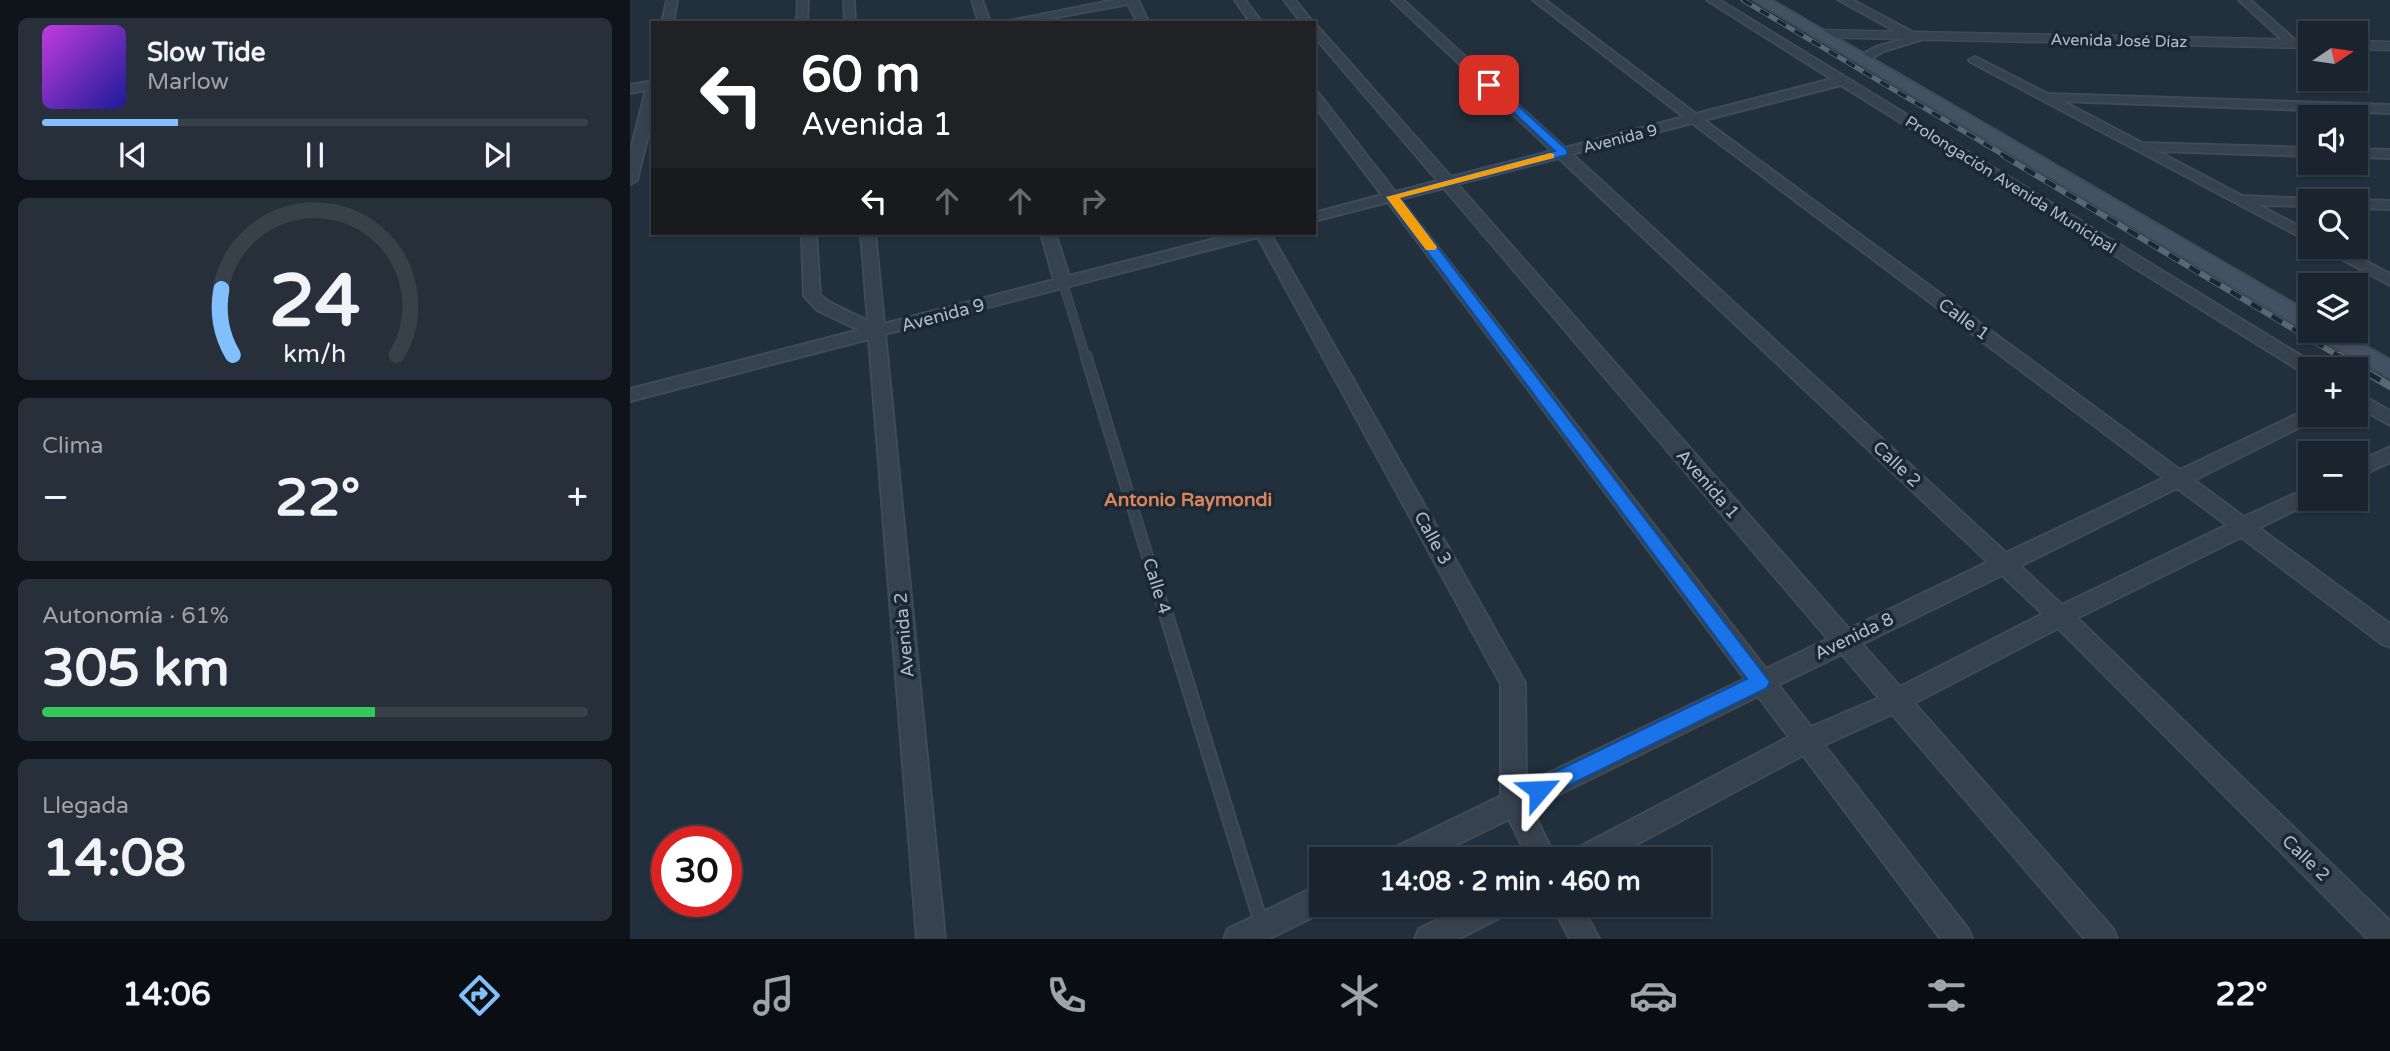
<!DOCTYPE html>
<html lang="es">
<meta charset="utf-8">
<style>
:root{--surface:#1a242e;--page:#27303a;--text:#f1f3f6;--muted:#9fa4aa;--line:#38414a;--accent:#82bffd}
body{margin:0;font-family:"Varela Round",sans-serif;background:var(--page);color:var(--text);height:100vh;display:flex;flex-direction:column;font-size:26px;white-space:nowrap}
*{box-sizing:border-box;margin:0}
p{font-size:23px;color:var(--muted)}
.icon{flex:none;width:38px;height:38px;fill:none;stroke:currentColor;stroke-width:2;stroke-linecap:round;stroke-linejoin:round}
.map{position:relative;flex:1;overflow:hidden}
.panel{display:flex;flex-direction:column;gap:18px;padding:18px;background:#0e1419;width:630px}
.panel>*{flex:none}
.hud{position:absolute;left:21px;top:21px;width:665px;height:214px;border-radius:0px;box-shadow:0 2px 5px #0004,0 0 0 2px var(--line);background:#202124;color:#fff;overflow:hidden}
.needle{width:46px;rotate:77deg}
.fabs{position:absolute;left:1668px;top:21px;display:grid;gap:14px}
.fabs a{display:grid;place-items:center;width:70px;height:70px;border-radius:0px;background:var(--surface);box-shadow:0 2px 5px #0004,0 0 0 2px var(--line);font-size:35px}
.speed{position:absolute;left:21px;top:826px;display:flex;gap:14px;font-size:35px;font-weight:700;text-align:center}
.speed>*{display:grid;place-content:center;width:91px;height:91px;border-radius:50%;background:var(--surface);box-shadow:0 2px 5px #0004,0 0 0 2px var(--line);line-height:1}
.speed .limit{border:10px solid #d22;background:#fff;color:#111}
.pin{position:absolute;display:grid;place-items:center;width:60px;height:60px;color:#fff;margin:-30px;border-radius:14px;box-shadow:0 4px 10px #0006}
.me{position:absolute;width:77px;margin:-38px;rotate:64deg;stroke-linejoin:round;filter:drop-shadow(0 0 5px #0008)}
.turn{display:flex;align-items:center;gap:24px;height:147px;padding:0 35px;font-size:32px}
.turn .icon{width:91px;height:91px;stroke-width:2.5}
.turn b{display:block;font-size:49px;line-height:60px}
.lanes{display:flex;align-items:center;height:66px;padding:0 35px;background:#0003;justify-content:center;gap:35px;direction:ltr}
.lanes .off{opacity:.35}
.big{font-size:52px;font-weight:700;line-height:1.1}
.panel .card{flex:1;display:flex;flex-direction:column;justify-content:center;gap:10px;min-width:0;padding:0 24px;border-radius:10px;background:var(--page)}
.panel .dial{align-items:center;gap:0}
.dial svg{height:182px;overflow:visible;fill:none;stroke:var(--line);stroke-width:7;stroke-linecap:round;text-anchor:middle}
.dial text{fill:var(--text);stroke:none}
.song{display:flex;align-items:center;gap:21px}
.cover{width:84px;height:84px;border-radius:10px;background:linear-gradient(135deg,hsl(290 70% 55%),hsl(240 70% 35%))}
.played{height:7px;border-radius:4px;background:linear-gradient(90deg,var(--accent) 25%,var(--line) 25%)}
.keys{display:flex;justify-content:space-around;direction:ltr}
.heat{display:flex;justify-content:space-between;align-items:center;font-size:38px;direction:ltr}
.charge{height:10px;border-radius:5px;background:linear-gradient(90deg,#34c759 61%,var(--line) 0)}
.trip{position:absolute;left:679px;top:847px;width:402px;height:70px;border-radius:0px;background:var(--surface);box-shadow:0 2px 5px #0004,0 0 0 2px var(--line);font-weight:700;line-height:70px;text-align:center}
.tab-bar{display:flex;height:112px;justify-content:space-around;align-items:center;background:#0a0e12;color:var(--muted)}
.tab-bar .icon{width:49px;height:49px}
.tab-bar .on{color:var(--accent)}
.tab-bar b{font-size:32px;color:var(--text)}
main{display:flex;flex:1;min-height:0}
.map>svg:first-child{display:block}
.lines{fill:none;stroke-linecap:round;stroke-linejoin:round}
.service-far2-casing{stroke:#3f4b56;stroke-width:10}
.service-far1-casing{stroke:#3f4b56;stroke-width:13}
.service-casing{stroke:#3f4b56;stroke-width:16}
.minor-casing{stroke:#3f4b56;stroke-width:4}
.tertiary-casing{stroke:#3f4b56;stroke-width:3}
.secondary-casing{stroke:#3f4b56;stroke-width:4}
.service-far2{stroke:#36424d;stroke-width:8}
.service-far1{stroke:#36424d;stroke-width:10}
.service{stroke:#36424d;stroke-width:12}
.minor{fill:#36424d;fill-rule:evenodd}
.tertiary{fill:#36424d;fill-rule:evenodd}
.secondary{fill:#435160;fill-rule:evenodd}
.rail-far2-casing{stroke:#576774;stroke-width:5}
.rail-far1-casing{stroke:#576774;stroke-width:6}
.rail-casing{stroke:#576774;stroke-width:8}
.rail-far2{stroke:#1b2732;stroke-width:3.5;stroke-dasharray:10;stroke-linecap:butt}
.rail-far1{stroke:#1b2732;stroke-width:4.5;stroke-dasharray:12;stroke-linecap:butt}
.rail{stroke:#1b2732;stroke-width:5;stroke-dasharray:16;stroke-linecap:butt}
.route{fill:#1a73e8;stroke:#114b97;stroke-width:2}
.slow{fill:#f59e0b}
.labels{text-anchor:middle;stroke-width:7;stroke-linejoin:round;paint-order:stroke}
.far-street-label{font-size:16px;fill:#b1bdc9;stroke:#1b2732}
.street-label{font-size:18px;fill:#b1bdc9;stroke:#1b2732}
.neighbourhood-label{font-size:19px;font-weight:bold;fill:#d9845b;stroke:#1b2732}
</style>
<main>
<section class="panel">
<div class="card">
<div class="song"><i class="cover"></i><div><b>Slow Tide</b><p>Marlow</p></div></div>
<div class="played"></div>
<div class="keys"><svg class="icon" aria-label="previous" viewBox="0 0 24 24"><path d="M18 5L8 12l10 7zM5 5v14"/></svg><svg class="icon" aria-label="pause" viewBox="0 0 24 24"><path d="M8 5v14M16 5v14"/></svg><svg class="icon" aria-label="next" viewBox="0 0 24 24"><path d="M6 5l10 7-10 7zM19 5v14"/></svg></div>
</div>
<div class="card dial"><svg viewBox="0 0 100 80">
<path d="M14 69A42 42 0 1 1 86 69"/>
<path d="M14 69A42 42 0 0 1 9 40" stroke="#82bffd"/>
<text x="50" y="56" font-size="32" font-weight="700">24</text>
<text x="50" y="72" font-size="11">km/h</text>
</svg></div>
<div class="card"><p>Clima</p>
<div class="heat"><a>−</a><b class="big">22°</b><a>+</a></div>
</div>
<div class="card"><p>Autonomía · 61%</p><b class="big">305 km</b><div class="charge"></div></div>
<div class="card"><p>Llegada</p><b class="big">14:08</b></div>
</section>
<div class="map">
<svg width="1760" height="939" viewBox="0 0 1760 939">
<rect width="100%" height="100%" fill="#22303d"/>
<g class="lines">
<g class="service-far2-casing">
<polyline id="service-far2" points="433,283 456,358"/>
</g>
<g class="service-far1-casing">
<polyline id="service-far1" points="456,356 535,613"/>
</g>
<g class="service-casing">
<polyline id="service" points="535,611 632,926"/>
</g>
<g class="minor-casing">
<g id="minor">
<polygon points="37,0 47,0 43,23 32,23"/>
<polygon points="168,0 178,0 177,23 167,23"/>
<polygon points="214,0 224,0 225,23 215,23"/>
<polygon points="342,0 352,0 360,23 349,23"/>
<polygon points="485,0 508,0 519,23 508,23 498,4 395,23 370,23"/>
<polygon points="605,0 615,0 632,23 621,23"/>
<polygon points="654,0 665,0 683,23 672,23"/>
<path d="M762,0h11l162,148 119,-31 -151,-117h12l151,114 136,-35 -125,-79h12l597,365 3,4h-9v6l-6,-2 -463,-288 -137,35 476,350 124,-59 6,-2v6h9l-3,4 -122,61 50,37 66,-30v12h7l-58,29 131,96v23l-8,-3 -141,-107 -164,81 313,303v18h-22l-310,-311 -144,75 199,226 4,10h-32l-193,-225 -68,31 144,184 4,10h-31l-138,-184 -194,104h-39l4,-9 215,-113 -31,-41 -227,112 25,51h-27l-20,-40 -82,40h-41l4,-9 111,-54v-112l-243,-447 -373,97 60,605h-28l-48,-600 -239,62v-12l229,-59 -42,-20 -13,-14 -2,-63h14l4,62 9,7 39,19 -7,-88h14l9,91 170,-44 -13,-47h14l14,43 169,-43h32l255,450 1,101 219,-105 -357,-477 -74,19v-8l68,-18 -68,-90v-13l4,1 77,99 43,-11 -124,-145v-10l4,1 133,150 101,-26zM1062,123l472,355 -158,75 -434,-399zM929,158l429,404 -139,67 -392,-445zM814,188l384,451 -62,30 -366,-470zM1547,488l50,37 -165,80 -42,-39zM1372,575l41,39 -143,73 -38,-43zM1212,654l37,44 -68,29 -33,-42z"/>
<polygon points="1209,0 1222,0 1284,33 1285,36 1293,34 1299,37 1254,51 1236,61 1228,61 1228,57 1246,47 1278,38"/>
<polygon points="1609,0 1620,0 1667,42 1667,46 1659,46"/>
<polygon points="1345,57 1418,94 1760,105 1760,113 1432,101 1512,143 1680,148 1680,156 1527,151 1612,196 1685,199 1687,201 1680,201 1680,206 1628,205 1680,232 1680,242 1341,62 1339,60"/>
<polygon points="23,81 23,114 7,180 0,184 0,153 16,90 0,93 0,85"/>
<polygon points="1726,149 1760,150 1760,158 1726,157"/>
<polygon points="1726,200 1760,201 1760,209 1726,208 1726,201 1721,201"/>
<polygon points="1689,247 1708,247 1760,274 1760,285"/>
<polygon points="1726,392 1760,411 1760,425 1726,406"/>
<polygon points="1760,447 1760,462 1726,478 1726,463"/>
<polygon points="691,884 691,905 702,905 701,908 638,939 594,939 598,929"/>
<polygon points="837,905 879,905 875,915 828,939 785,939 789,929"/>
<polygon points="922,905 951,905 969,939 940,939"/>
</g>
</g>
<g class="tertiary-casing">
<g id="tertiary">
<polygon points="1189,30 1680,40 1680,48 1184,37 1184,31"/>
<polygon points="1726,41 1760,42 1760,50 1726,49"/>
</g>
</g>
<g class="secondary-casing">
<g id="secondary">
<polygon points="1124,0 1141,0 1680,313 1680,330 1672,328"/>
<polygon points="1682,331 1709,331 1760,360 1760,378 1685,336"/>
</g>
</g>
<use href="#service-far2" class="service-far2"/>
<use href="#service-far1" class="service-far1"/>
<use href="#service" class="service"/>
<use href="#minor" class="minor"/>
<use href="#tertiary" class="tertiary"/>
<use href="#secondary" class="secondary"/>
<g class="rail-far2-casing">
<polyline id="rail-far2" points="1113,0 1377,157"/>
</g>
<g class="rail-far1-casing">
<polyline id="rail-far1" points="1374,156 1712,358"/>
</g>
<g class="rail-casing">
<polyline id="rail" points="1709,356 1760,386"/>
</g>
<use href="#rail-far2" class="rail-far2"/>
<use href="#rail-far1" class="rail-far1"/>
<use href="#rail" class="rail"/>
</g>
<polygon class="route" points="856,83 863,83 937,150 937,155 770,198 1140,682 1137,688 909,800 902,797 899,790 902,783 1117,679 756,197 925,151 856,87"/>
<polygon class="slow" points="920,153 924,154 924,158 770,198 807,247 805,250 796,250 756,197"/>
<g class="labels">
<g class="far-street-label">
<text transform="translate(1489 40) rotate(1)" y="6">Avenida José Díaz</text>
<text transform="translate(990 138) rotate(-14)" y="6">Avenida 9</text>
<text transform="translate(1381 184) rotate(32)" y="6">Prolongación Avenida Municipal</text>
</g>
<g class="street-label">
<text transform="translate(313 315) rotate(-15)" y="6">Avenida 9</text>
<text transform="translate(1334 319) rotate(36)" y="6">Calle 1</text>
<text transform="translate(1267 464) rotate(43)" y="6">Calle 2</text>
<text transform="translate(1078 484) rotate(49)" y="6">Avenida 1</text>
<text transform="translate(803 538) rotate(61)" y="6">Calle 3</text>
<text transform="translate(527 586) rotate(73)" y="6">Calle 4</text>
<text transform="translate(274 635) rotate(-95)" y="6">Avenida 2</text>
<text transform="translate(1224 636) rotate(-26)" y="6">Avenida 8</text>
<text transform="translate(1676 858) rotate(44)" y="6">Calle 2</text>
</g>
<g class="neighbourhood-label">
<text x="558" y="506">Antonio Raymondi</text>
</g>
</g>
</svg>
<div class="fabs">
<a><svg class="needle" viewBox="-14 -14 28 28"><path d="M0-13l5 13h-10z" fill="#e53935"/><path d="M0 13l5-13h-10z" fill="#9fa4aa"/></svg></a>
<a><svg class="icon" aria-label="sound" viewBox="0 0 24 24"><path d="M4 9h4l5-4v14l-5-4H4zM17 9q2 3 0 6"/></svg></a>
<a><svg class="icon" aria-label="search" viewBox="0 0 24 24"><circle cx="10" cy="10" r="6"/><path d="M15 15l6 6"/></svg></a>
<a><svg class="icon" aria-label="layers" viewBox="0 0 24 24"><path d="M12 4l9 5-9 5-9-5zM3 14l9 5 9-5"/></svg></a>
<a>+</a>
<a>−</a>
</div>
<div class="speed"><div class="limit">30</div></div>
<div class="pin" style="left:859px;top:85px;background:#d93025"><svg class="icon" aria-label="arrive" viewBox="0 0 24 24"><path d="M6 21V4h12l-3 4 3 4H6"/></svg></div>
<svg class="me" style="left:909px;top:790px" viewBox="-20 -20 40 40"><path d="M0-17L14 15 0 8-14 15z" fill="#1a73e8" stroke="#fff" stroke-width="4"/></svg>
<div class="trip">14:08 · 2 min · 460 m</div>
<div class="hud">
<div class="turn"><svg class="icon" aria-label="left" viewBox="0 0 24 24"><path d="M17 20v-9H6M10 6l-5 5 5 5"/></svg><div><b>60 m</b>Avenida 1</div></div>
<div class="lanes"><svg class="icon" aria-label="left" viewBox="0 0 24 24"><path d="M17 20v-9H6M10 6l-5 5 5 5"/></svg><svg class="icon off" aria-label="ahead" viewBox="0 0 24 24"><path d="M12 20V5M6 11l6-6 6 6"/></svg><svg class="icon off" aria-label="ahead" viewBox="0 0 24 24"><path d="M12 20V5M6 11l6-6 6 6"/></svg><svg class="icon off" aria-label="right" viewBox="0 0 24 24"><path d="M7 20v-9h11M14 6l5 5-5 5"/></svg></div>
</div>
</div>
</main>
<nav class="tab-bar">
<b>14:06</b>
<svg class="icon on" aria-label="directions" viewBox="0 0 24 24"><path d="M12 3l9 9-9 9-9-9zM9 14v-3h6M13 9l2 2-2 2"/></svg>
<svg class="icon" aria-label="music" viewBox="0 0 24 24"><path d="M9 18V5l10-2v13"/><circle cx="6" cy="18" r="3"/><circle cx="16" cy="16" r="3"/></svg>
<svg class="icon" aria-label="phone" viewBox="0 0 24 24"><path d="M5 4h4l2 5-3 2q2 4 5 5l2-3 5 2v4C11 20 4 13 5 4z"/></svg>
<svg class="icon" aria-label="climate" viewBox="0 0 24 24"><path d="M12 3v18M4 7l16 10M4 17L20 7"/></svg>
<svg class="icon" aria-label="car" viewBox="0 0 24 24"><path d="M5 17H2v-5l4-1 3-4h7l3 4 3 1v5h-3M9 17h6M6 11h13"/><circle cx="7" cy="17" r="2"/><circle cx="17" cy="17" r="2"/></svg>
<svg class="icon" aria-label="filters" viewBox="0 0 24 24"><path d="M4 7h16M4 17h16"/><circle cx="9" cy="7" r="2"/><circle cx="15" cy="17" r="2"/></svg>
<b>22°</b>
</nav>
